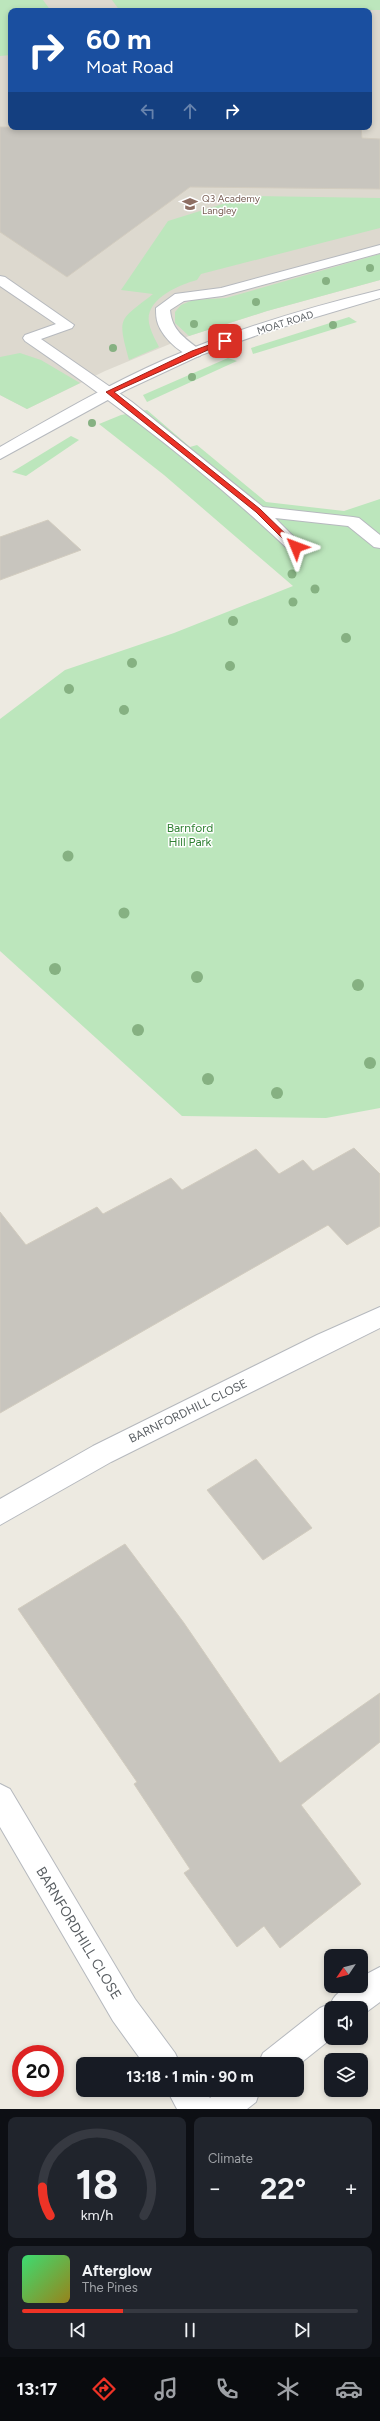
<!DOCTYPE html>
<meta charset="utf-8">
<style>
:root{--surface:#171b24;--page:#20242c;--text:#f1f3f6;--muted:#9ea1a6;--line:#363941;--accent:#ee3326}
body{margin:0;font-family:Figtree,sans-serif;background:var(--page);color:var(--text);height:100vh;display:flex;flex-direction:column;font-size:15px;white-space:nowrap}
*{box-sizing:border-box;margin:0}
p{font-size:13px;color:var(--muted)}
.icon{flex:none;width:22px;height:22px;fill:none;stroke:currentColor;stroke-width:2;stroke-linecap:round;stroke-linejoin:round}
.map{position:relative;height:2109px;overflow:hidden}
.drawer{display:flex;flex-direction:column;gap:8px;padding:8px;background:#0d0f14;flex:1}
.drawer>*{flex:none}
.top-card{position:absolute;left:8px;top:8px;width:364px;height:122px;border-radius:8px;box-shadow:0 2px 6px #0003;background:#1a4fa0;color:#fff;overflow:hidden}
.needle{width:26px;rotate:235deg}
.controls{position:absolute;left:324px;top:1949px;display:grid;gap:8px}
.controls a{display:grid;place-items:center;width:44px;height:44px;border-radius:8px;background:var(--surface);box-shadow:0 2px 6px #0003;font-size:20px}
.speed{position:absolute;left:12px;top:2045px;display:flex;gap:8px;font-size:20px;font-weight:700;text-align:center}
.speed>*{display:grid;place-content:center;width:52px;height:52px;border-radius:50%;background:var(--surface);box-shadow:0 2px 6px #0003;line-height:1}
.speed .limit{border:6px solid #d22;background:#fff;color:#111}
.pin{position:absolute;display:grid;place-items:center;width:34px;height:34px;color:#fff;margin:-17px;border-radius:8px;box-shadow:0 2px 6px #0006}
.me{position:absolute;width:44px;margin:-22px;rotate:314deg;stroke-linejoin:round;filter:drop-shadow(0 0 3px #0008)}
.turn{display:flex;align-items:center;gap:14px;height:84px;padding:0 12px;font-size:18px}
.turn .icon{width:52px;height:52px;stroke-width:2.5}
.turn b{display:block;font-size:28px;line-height:34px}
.lanes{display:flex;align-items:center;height:38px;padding:0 12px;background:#0003;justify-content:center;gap:20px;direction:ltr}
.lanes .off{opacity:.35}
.big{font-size:30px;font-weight:700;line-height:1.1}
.drawer .widget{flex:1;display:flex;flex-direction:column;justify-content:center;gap:6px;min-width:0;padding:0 14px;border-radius:8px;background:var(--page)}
.drawer .dial{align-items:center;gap:0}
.dial svg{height:104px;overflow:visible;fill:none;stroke:var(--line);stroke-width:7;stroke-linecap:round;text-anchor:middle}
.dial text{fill:var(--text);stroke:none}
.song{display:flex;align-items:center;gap:12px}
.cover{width:48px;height:48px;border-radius:6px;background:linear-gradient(135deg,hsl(140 70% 55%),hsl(50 70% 35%))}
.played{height:4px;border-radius:2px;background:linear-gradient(90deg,var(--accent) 30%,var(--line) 30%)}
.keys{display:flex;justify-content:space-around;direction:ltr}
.heat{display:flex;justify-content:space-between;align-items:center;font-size:22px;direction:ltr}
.drawer .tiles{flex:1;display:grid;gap:8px;grid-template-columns:1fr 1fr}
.widget:last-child{grid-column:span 2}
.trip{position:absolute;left:76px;top:2057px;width:228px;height:40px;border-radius:8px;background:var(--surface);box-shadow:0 2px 6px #0003;font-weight:700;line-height:40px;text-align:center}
.dock{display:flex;height:64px;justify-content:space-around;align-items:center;background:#090b0e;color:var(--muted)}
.dock .icon{width:28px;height:28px}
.dock .selected{color:var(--accent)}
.dock b{font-size:18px;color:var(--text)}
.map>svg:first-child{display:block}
.education{fill:#ddd9cf;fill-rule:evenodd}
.green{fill:#bce6bc}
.building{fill:#c8c5be;stroke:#d2ccbf}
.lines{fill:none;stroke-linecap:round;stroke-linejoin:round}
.service-casing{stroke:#b6b9be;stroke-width:2}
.minor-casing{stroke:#b6b9be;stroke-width:2}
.tertiary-casing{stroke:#b6b9be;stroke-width:2}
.service{fill:#fff;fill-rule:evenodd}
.minor{fill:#fff;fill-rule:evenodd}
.tertiary{fill:#fff;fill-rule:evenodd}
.tree{fill:#86b182}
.route{fill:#ee3326;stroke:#9b2119}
.labels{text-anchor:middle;stroke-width:3;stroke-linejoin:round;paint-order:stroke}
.far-education-label{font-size:10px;fill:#785e54;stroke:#fff;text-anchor:start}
.far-street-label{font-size:10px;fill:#595e62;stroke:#fff}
.park-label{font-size:12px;fill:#318234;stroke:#fff}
.street-label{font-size:12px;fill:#595e62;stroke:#fff}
.near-street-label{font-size:14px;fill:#595e62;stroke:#fff}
</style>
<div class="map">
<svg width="380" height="2109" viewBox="0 0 380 2109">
<rect width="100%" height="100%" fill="#edeae1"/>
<path class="education" d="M0,0h380v280l-113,31 -78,25 -84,35 -78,38 -27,-14zM11,11h358v116h-358z"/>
<g class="green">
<polygon points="0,0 43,0 51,11 11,11 11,55 0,56"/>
<polygon points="112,0 380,0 380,10 120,11"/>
<path d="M248,196l132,2v30l-179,46 -4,6c-19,5 -56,21 -47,47 2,7 6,14 9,20l-30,13c-12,-44 -10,-39 24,-66l-32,-4 47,-69z"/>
<polygon points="380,254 380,280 267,311 189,336 175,323 175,312 181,305 193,300 226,298"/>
<polygon points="349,317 357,322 253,354 251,348"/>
<polygon points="20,353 41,360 80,383 27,409 0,395 0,357"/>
<polygon points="228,358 237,361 147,402 143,395"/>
<polygon points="147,410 190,447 197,445 266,502 344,511 380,499 380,1108 326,1118 182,1116 0,951 0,719 65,670 174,633 293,586 164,475 99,424 121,415"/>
<polygon points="71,436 79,440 26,476 12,472"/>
</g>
<g class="building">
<polygon points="0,127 361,127 362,138 380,139 380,189 190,187 67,277 0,232"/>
<polygon points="48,520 81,550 0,580 0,537"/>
<polygon points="354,1148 380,1174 380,1226 347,1245 328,1225 0,1413 0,1212 26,1245 97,1207 103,1214 171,1178 182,1190 256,1149 279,1174 303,1160 313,1171"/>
<polygon points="256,1459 312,1528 263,1560 207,1490"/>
<polygon points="125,1544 184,1623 280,1763 380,1693 380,1742 301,1805 361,1884 280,1948 264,1926 237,1947 184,1873 190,1869 134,1784 137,1782 18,1609"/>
</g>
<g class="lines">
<g class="service-casing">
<g id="service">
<path d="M380,245v8l-158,43 -38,5 -14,9c2,21 15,28 30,40l2,3 -2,3c-15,4 -37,-18 -42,-32 -2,-5 -2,-11 -2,-16l19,-14 46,-6z"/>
<path d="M0,276l5,1 69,48 -2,3 -31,11 91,63 131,105 90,10 6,1 21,17v13l-6,-1 -26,-21 -73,-8 29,29 -2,4h-12c-82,-78 -172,-146 -265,-210l-2,-3 2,-3 31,-11 -56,-38z"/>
</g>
</g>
<g class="minor-casing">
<g id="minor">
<polygon points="380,1307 380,1328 111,1462 0,1525 0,1499 93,1446 317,1335"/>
<polygon points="0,1784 10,1789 135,1999 175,2053 180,2064 144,2064 113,2021 0,1827"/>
<path d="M380,1967v35l-19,14v-8h-30l1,30 -35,28v-2h-39l5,-11 57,-45 11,-5c5,-12 17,-17 30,-17v-9z"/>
<polygon points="167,2090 204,2090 210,2098 219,2090 260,2090 256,2102 247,2109 177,2109"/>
</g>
</g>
<g class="tertiary-casing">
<path id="tertiary" d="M380,290v8l-111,33 -68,24 -75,35 -126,69v-12c54,-31 109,-63 166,-88 69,-30 141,-51 214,-69z"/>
</g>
<use href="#service" class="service"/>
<use href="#minor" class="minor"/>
<use href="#tertiary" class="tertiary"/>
</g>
<g class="tree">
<circle cx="370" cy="268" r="4"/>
<circle cx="326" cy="281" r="4"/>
<circle cx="256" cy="302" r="4"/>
<circle cx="194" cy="324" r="4"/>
<circle cx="333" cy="325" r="4"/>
<circle cx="113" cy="348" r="4"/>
<circle cx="192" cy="377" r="4"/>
<circle cx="92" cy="423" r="4"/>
<circle cx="292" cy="574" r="4.5"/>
<circle cx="315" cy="589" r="4.5"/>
<circle cx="293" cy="602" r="4.5"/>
<circle cx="233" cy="621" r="5"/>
<circle cx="346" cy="638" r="5"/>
<circle cx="132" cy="663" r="5"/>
<circle cx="230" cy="666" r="5"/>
<circle cx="69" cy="689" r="5"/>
<circle cx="124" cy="710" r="5"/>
<circle cx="68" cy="856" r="5.5"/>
<circle cx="124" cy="913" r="5.5"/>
<circle cx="55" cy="969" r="6"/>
<circle cx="197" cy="977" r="6"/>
<circle cx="358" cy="985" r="6"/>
<circle cx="138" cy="1030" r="6"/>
<circle cx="370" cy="1063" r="6"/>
<circle cx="208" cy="1079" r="6"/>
<circle cx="277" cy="1093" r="6"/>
</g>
<polygon class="route" points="223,340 228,341 114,392 260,509 298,546 298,549 293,549 256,512 106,392 192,351"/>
<defs>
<g id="school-bare" transform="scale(1.2)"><path d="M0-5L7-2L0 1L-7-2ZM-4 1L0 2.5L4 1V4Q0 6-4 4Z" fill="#8d6e63" stroke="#fff" stroke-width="2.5" paint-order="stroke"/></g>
</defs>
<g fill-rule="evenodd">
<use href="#school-bare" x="190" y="204"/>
</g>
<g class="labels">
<g class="far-education-label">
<text x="202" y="202">Q3 Academy<tspan x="202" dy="12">Langley</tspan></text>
</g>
<g class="far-street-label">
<text transform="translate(285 322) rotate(-17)" y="4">MOAT ROAD</text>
</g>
<g class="park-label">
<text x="190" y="832">Barnford<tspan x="190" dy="14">Hill Park</tspan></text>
</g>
<g class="street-label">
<text transform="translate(188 1411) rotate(-26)" y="4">BARNFORDHILL CLOSE</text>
</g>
<g class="near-street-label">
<text transform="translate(79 1933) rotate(59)" y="5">BARNFORDHILL CLOSE</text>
</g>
</g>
</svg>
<div class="controls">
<a><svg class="needle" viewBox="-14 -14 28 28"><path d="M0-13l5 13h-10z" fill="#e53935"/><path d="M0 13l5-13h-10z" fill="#9ea1a6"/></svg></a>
<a><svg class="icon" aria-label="sound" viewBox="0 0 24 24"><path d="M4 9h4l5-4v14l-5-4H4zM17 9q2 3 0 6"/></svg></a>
<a><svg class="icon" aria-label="layers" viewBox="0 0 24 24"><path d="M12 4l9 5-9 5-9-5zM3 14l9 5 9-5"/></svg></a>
</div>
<div class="speed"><div class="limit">20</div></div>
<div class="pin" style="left:225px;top:341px;background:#d93025"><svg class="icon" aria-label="arrive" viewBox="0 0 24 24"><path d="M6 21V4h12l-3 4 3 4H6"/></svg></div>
<svg class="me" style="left:296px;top:547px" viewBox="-20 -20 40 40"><path d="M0-17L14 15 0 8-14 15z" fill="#ee3326" stroke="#fff" stroke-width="4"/></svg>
<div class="trip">13:18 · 1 min · 90 m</div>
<div class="top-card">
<div class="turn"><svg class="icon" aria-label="right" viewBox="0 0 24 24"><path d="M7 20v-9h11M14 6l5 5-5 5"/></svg><div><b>60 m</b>Moat Road</div></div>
<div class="lanes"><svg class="icon off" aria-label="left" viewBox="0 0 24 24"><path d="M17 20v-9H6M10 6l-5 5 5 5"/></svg><svg class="icon off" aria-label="ahead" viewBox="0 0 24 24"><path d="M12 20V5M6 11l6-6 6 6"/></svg><svg class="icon" aria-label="right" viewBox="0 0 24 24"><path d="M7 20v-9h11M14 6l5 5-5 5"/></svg></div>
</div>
</div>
<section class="drawer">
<div class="tiles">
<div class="widget dial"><svg viewBox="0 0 100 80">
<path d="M14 69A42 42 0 1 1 86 69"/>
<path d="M14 69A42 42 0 0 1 8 47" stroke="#ee3326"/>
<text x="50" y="56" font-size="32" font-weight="700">18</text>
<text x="50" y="72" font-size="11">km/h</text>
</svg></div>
<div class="widget"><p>Climate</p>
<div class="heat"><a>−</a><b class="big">22°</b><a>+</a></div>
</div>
<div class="widget">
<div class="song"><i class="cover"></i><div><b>Afterglow</b><p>The Pines</p></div></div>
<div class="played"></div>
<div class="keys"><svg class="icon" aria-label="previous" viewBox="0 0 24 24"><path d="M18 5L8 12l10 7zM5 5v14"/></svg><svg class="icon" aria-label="pause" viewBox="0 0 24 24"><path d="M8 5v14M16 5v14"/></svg><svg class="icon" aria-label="next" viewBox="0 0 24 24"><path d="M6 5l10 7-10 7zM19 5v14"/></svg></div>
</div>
</div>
</section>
<nav class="dock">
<b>13:17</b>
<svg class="icon selected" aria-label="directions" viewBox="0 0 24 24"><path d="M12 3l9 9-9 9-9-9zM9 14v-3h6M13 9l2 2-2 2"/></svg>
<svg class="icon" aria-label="music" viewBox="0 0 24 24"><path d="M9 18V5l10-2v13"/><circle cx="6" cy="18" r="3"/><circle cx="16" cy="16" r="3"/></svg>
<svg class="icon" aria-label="phone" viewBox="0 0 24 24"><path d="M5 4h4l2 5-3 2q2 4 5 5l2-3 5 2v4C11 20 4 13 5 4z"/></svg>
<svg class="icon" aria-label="climate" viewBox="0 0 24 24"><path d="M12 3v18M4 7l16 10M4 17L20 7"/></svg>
<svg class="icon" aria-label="car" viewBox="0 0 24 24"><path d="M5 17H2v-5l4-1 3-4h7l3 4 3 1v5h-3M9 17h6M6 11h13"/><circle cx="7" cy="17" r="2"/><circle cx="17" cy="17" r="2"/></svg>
</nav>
